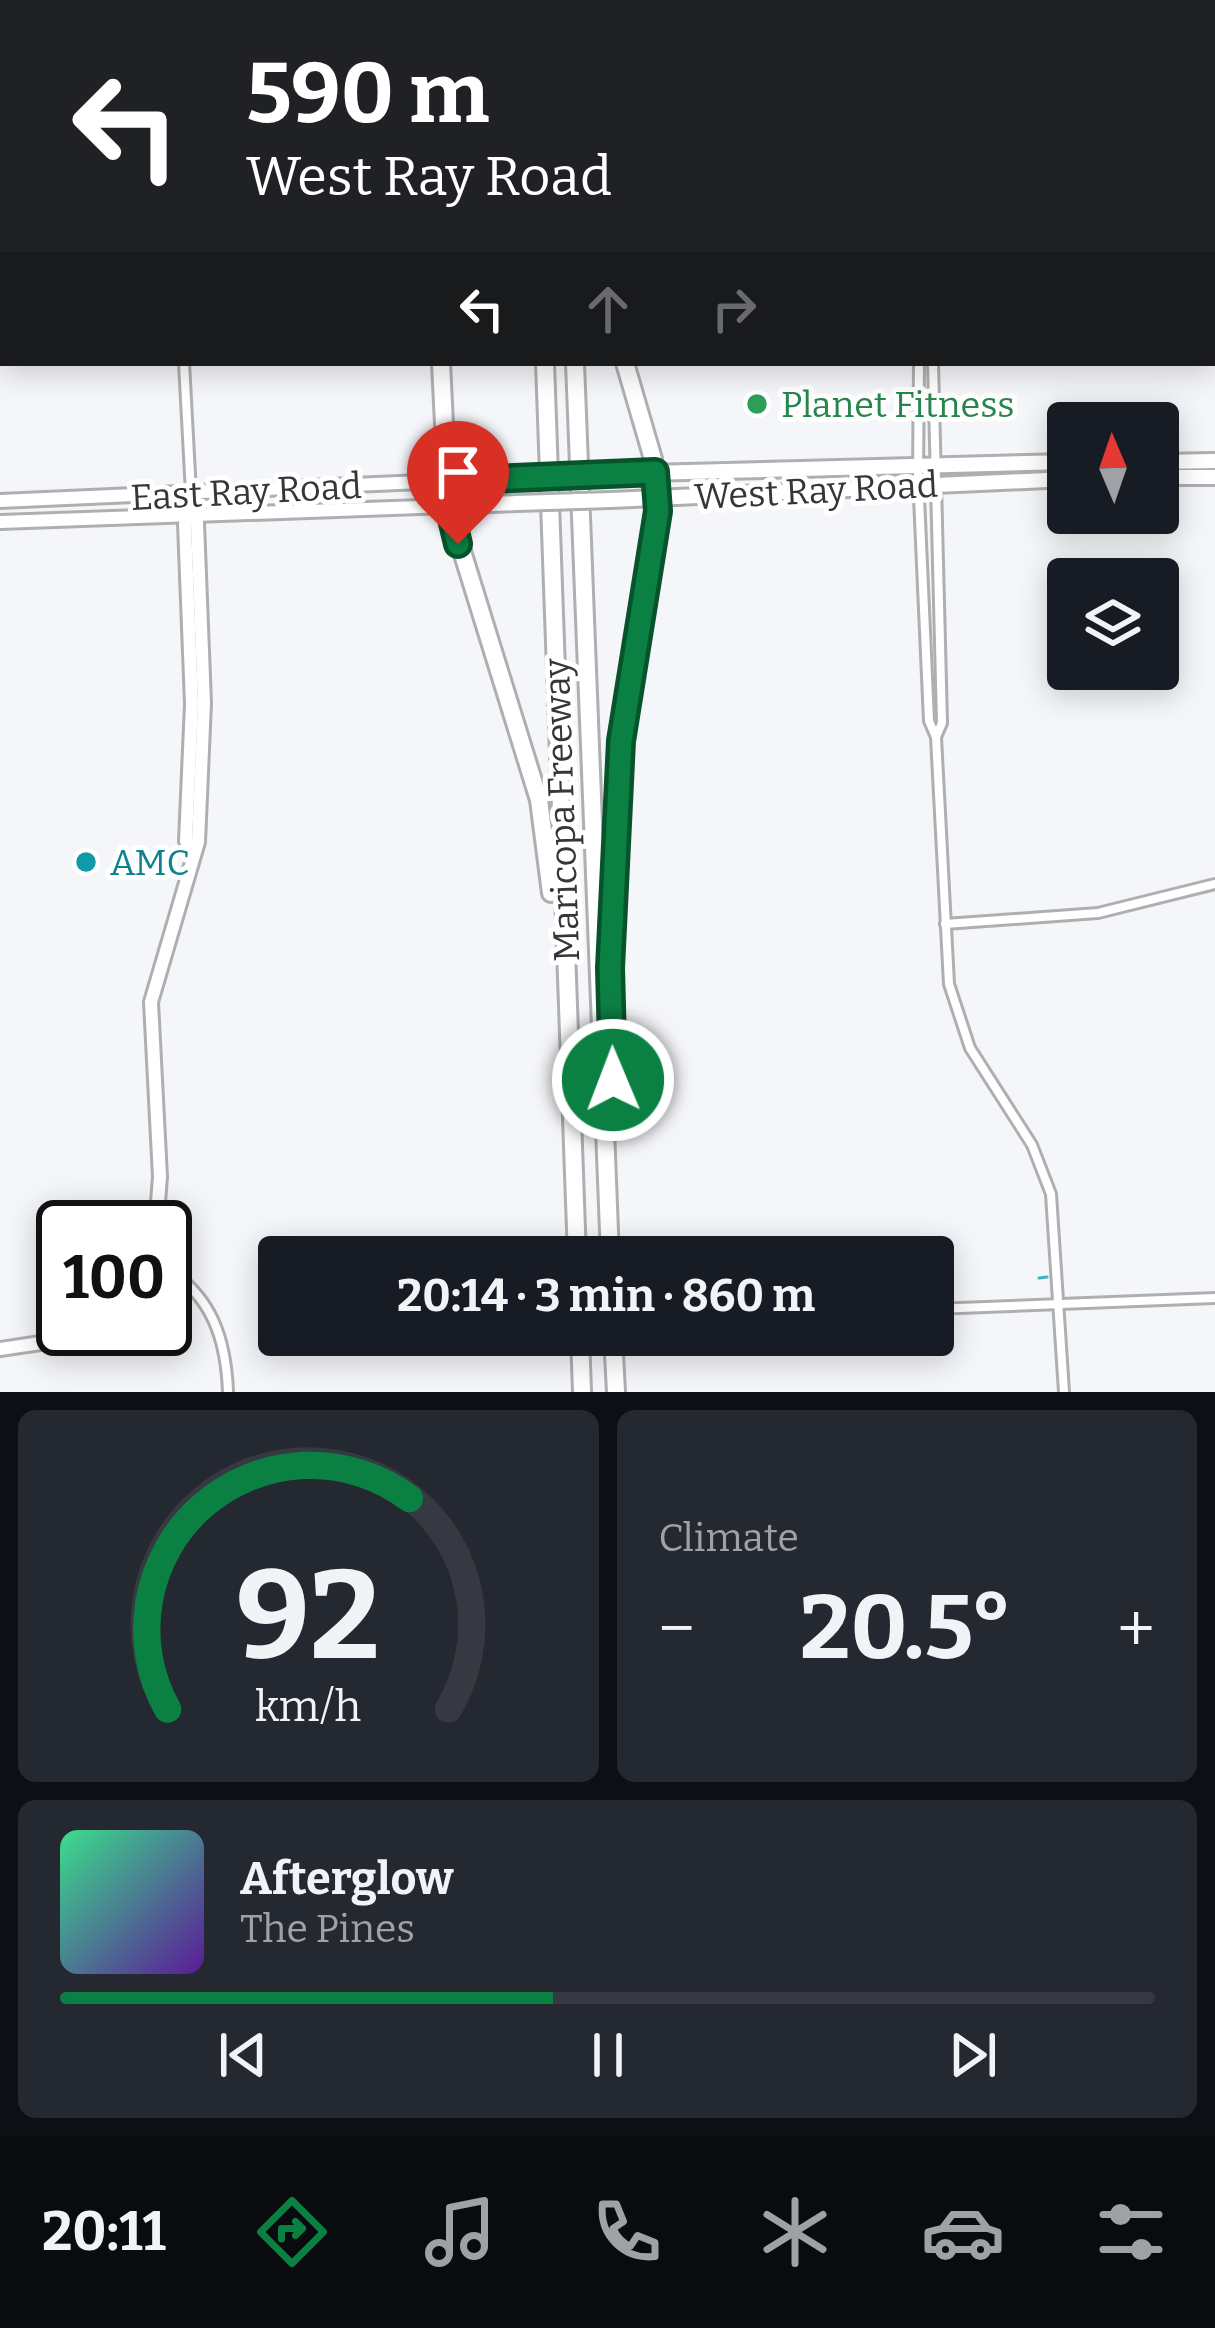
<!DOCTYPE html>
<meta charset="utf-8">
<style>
:root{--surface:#171b24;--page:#242831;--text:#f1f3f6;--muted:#9ea1a6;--line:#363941;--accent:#0b8043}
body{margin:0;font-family:Bitter,serif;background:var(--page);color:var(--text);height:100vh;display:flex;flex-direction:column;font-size:45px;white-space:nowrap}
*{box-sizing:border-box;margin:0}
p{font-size:39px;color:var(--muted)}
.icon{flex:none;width:66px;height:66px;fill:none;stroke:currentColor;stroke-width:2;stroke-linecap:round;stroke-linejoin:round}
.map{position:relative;height:1392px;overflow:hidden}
.sheet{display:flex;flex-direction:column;gap:18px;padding:18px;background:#0d0f14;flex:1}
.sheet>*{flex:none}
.top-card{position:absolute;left:0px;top:0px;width:1215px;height:366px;box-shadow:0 6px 30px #0003;background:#202124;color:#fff;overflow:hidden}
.needle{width:78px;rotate:358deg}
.buttons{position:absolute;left:1047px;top:402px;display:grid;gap:24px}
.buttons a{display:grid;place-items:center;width:132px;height:132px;border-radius:12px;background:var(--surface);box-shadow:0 6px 30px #0003;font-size:60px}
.speed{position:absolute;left:36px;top:1200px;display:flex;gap:24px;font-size:60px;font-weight:700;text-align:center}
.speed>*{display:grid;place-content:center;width:156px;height:156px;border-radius:50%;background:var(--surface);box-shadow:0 6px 30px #0003;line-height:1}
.speed .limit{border:6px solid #111;border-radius:18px;background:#fff;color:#111}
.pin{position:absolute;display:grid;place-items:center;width:102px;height:102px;color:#fff;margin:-123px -51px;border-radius:50% 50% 50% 0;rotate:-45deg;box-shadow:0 0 12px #0007}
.pin .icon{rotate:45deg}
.me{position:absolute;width:132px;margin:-66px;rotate:359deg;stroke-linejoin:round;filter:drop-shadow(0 0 9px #0008)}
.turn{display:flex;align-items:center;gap:42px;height:252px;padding:0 48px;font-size:54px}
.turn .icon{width:156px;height:156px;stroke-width:2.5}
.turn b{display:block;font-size:84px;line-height:102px}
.lanes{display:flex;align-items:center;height:114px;padding:0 48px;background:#0003;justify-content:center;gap:60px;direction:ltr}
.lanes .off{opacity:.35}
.big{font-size:90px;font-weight:700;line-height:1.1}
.sheet .card{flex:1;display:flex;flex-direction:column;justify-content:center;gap:18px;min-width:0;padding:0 42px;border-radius:18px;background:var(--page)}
.sheet .dial{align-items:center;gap:0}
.dial svg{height:312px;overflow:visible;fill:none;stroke:var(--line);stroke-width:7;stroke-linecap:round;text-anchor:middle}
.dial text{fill:var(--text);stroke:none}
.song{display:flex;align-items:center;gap:36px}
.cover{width:144px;height:144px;border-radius:18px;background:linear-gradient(135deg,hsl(150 70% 55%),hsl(270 70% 35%))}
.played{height:12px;border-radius:6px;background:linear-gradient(90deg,var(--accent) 45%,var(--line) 45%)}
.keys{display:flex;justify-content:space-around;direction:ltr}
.heat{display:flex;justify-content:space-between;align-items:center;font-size:66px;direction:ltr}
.sheet .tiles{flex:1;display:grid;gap:18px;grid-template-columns:1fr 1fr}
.card:last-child{grid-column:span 2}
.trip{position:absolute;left:258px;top:1236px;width:696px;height:120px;border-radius:12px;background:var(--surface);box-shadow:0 6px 30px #0003;font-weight:700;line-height:120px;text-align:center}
.tab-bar{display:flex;height:192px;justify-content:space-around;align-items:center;background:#090b0e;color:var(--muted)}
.tab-bar .icon{width:84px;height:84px}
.tab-bar .on{color:var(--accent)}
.tab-bar b{font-size:54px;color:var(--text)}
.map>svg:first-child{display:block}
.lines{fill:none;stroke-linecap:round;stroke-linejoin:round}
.stream{stroke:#45b0c2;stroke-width:3}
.canal{stroke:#4ce5fd;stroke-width:8}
.street-casing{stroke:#aeafb1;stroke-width:14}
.secondary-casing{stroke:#aeafb1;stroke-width:18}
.primary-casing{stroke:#aeafb1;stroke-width:20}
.highway-casing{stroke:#aeafb1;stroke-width:22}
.street{stroke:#fff;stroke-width:8}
.secondary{stroke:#fff;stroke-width:12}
.primary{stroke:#fff;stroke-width:14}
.highway{stroke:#fff;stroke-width:16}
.primary-bridge-casing{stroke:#aeafb1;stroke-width:20;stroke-linecap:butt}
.primary-bridge{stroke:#fff;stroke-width:14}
.route-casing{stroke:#07532c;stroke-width:30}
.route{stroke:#0b8043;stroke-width:21}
.leisure-dot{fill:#2e9e5b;stroke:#fff;stroke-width:4.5}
.culture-dot{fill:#0f9aa8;stroke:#fff;stroke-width:4.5}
.labels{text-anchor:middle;stroke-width:10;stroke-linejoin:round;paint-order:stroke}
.leisure-label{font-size:36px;fill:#27864d;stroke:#fff;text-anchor:start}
.street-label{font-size:36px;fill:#353637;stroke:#fff}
.culture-label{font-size:36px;fill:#0d838f;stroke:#fff;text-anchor:start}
</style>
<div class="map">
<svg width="1215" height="1392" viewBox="0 0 1215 1392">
<rect width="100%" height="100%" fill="#f5f6f9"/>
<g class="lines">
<polyline class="stream" points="1039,1278 1047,1277"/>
<polyline class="canal" points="768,3 770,0"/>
<g class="street-casing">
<g id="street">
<polyline points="1212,43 1215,43"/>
<polyline points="184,363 191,493"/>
<polyline points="919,363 918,475 929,721 936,737"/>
<polyline points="933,363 942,723 936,737 949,984 970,1048 1032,1145 1051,1194 1064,1392"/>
<polyline points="945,924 1098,913 1215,884"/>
<path d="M165,1267c47,29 61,72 63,125"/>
<polyline points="933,1309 1215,1298"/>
</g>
</g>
<g class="secondary-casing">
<g id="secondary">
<polyline points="0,501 443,481"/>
<polyline points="191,514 185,524 192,704 186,841 191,852"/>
<polyline points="0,522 448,506"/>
<polyline points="156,1227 160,1177 151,1002 198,842 204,703 197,523 191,503"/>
<polyline points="0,1349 47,1342 78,1329"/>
</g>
</g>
<g class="primary-casing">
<g id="primary">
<polyline points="1158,462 1215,461"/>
<polyline points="610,474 1068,462"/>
<polyline points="1158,477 1215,477"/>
<polyline points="443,481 516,477"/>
<polyline points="611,500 1068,479"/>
<polyline points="448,506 517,503"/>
</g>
</g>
<g class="highway-casing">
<g id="highway">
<polyline points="535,0 535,3"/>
<polyline points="568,0 568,3"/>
<polyline points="517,3 517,0"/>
<polyline points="441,363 448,506 539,800 551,893"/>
<polyline points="545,363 577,1257"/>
<polyline points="575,363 610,1257"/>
<polyline points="610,983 621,741 658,511 653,459 625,363"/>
<polyline points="580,1335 582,1392"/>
<polyline points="613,1335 616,1392"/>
</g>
</g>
<use href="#street" class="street"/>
<use href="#secondary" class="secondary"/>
<use href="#primary" class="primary"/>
<use href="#highway" class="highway"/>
<g class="primary-bridge-casing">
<g id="primary-bridge">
<polyline points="516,477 610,474"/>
<polyline points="517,503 611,500"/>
</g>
</g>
<use href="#primary-bridge" class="primary-bridge"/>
</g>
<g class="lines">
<g class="route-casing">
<polyline id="route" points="458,544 443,481 655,472 658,511 621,741 610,968 613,1080"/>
</g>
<use href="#route" class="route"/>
</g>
<circle class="leisure-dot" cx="757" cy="404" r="12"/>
<circle class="culture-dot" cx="86" cy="862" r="12"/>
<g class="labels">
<g class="leisure-label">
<text x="781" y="417">Planet Fitness</text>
</g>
<g class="street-label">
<text transform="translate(816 490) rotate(-3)" y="13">West Ray Road</text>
<text transform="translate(246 491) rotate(-3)" y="13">East Ray Road</text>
<text transform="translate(561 810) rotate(-92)" y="13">Maricopa Freeway</text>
</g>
<g class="culture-label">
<text x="110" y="875">AMC</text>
</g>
</g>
</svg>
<div class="buttons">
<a><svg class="needle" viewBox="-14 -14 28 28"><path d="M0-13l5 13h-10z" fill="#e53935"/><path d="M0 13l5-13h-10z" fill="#9ea1a6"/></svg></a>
<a><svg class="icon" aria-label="layers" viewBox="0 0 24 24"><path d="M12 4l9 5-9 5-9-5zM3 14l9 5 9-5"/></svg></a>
</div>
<div class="speed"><div class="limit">100</div></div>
<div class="pin" style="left:458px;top:544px;background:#d93025"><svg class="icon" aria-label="arrive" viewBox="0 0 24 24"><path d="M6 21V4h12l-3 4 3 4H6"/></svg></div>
<svg class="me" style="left:613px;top:1080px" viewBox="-20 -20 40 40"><circle r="17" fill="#0b8043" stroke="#fff" stroke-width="3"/><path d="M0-11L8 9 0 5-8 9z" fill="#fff"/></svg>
<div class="trip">20:14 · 3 min · 860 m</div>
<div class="top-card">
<div class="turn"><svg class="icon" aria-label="left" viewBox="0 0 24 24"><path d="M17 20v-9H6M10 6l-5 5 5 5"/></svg><div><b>590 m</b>West Ray Road</div></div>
<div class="lanes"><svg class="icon" aria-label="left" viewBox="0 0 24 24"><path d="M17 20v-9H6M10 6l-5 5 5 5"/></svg><svg class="icon off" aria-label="ahead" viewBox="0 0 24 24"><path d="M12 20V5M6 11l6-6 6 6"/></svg><svg class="icon off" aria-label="right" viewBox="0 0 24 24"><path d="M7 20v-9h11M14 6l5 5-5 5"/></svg></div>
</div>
</div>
<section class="sheet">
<div class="tiles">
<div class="card dial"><svg viewBox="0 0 100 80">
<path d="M14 69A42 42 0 1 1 86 69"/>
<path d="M14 69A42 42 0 0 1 76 15" stroke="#0b8043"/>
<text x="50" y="56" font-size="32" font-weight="700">92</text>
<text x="50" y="72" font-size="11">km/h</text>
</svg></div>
<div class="card"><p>Climate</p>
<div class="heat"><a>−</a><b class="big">20.5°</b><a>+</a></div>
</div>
<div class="card">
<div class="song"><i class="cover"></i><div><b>Afterglow</b><p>The Pines</p></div></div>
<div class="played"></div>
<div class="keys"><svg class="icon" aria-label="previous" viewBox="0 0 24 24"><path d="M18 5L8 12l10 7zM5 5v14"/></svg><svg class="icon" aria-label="pause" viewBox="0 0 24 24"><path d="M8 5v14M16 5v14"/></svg><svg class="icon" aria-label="next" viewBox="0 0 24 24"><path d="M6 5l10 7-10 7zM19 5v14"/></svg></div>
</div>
</div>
</section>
<nav class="tab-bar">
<b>20:11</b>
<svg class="icon on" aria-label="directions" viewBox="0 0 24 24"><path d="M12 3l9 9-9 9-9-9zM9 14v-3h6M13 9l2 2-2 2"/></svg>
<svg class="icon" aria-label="music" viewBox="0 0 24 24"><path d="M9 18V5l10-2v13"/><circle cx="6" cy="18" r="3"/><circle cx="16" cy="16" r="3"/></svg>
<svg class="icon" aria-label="phone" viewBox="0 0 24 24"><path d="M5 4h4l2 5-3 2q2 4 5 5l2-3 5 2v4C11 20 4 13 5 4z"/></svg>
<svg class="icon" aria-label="climate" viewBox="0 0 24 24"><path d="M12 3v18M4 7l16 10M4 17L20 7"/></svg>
<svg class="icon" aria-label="car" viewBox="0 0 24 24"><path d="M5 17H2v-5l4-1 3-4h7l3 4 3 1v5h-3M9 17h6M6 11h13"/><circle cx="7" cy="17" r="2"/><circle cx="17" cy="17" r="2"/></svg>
<svg class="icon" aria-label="filters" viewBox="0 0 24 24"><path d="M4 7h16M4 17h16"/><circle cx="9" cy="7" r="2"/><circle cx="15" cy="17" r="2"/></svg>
</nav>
